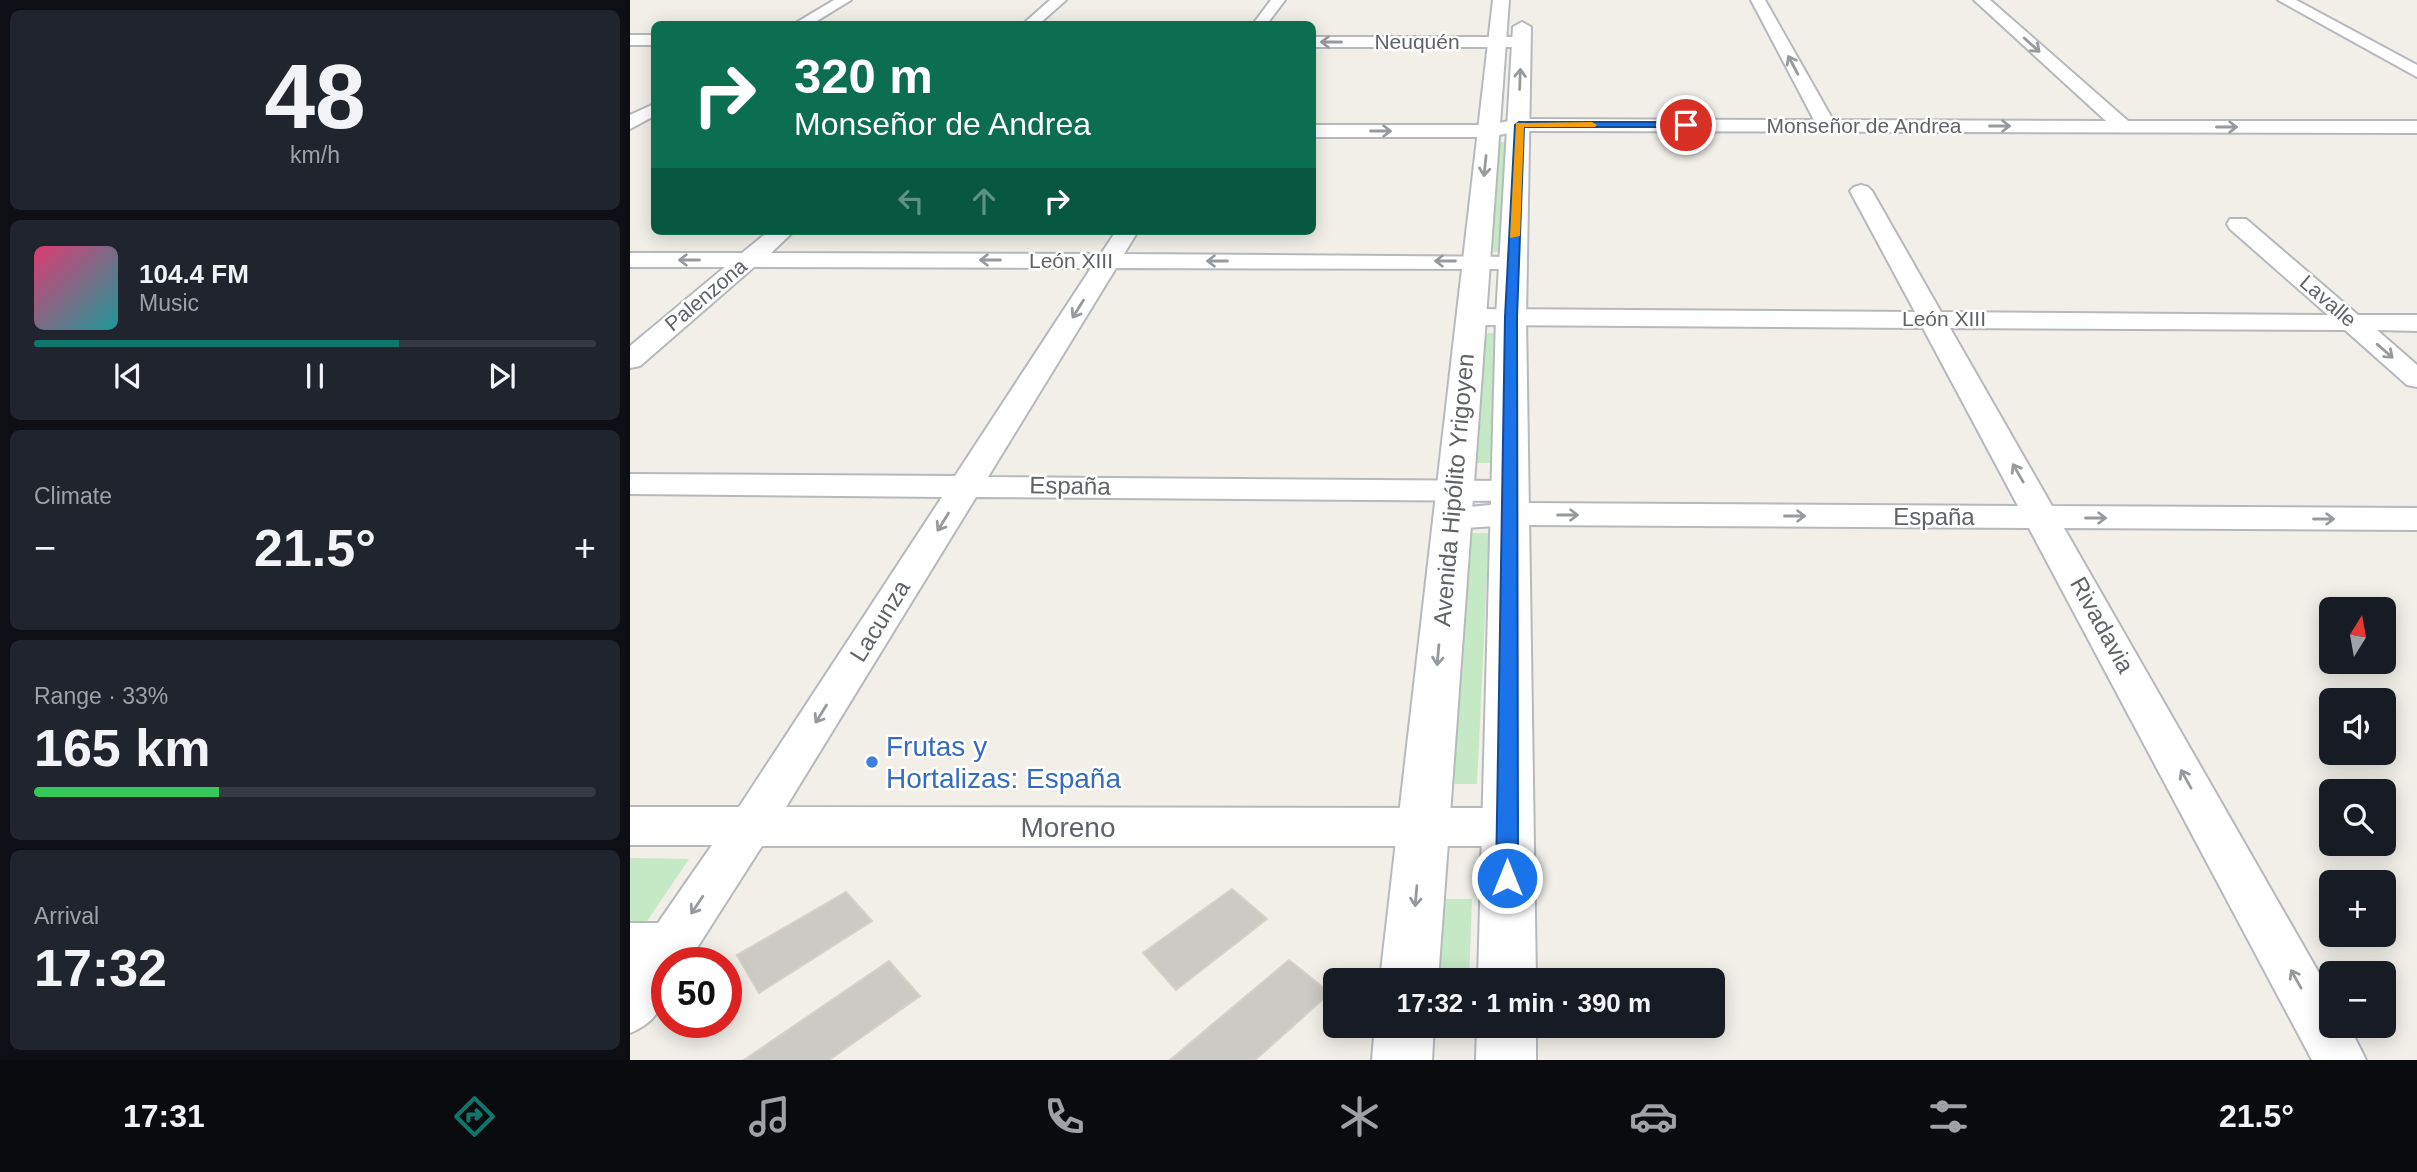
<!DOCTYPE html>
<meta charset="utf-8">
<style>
:root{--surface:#171b24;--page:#20242c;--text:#f1f3f6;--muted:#9ea1a6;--line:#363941;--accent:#0f766e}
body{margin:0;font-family:Arial,sans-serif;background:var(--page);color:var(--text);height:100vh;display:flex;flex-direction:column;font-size:26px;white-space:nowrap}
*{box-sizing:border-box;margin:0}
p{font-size:23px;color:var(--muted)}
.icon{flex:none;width:38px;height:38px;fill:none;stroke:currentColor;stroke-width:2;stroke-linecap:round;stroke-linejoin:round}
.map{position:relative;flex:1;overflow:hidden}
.panel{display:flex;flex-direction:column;gap:10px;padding:10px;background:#0d0f14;width:630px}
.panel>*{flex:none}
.guide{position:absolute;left:21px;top:21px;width:665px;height:214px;border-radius:10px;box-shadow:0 4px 18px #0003;background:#0b6e4f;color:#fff;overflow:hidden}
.needle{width:46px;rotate:11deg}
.tools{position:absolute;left:1689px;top:597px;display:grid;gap:14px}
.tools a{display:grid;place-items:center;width:77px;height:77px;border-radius:10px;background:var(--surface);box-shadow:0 4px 18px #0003;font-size:35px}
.speed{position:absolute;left:21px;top:947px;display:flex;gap:14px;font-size:35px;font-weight:700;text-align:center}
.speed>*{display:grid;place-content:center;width:91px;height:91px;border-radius:50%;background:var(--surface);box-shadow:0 4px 18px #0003;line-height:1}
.speed .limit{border:10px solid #d22;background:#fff;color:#111}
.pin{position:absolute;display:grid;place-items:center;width:60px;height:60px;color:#fff;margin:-30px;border:4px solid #fff;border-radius:50%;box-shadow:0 2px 7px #0007}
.me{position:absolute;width:77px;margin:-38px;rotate:0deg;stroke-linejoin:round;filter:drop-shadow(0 0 5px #0008)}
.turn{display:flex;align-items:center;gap:24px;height:147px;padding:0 28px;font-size:32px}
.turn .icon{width:91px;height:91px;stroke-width:2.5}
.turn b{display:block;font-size:49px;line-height:60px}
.lanes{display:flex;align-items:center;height:66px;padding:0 28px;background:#0003;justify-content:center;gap:35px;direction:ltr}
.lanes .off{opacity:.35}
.big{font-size:52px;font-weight:600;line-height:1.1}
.panel .widget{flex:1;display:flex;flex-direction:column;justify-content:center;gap:10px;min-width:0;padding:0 24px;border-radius:10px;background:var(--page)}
.panel .dial{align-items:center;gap:0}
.dial b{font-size:91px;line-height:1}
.song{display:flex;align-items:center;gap:21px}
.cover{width:84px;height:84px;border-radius:10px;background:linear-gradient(135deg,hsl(340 70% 55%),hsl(180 70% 35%))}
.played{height:7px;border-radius:4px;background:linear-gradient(90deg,var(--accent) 65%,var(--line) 65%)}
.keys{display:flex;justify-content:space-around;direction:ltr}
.heat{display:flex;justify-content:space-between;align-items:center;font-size:38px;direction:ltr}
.charge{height:10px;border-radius:5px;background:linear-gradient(90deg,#34c759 33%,var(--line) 0)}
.trip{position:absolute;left:693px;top:968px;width:402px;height:70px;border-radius:10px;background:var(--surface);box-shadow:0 4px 18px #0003;font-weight:600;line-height:70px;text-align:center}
.menu{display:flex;height:112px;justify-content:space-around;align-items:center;background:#090b0e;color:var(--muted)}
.menu .icon{width:49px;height:49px}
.menu .active{color:var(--accent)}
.menu b{font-size:32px;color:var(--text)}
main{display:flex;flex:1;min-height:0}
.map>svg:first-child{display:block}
.green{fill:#c5e8c5}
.building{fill:#cccac5;stroke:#d6d1c6;stroke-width:2}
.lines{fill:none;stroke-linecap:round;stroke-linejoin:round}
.minor-casing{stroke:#b5b8bc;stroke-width:4}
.secondary-casing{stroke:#b6babf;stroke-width:4}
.minor{fill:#fff;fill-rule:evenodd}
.secondary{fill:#fff;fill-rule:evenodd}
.oneway{stroke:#979a9d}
.route{fill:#1a73e8;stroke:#114b97;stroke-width:2}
.slow{fill:#f59e0b}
.shop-dot{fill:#3f7fe0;stroke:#fff;stroke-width:2.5}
.labels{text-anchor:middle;stroke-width:5;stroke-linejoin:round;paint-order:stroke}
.far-street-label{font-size:21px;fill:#5f6368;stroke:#fff}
.street-label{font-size:24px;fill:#5f6368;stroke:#fff}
.near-shop-label{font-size:28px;fill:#366cbe;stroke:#fff;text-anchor:start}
.near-street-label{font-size:28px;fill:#5f6368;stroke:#fff}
</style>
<main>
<section class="panel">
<div class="widget dial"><b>48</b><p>km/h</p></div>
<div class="widget">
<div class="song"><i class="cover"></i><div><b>104.4 FM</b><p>Music</p></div></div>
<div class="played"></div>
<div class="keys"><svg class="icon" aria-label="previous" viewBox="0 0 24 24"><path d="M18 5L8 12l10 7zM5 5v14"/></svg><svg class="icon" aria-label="pause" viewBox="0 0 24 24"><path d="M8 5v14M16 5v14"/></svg><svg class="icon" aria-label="next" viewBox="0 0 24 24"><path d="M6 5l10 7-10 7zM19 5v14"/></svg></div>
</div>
<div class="widget"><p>Climate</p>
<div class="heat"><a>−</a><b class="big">21.5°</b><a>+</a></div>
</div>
<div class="widget"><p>Range · 33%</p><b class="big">165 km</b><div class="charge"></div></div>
<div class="widget"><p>Arrival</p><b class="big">17:32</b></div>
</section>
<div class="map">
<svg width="1787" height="1060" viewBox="0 0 1787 1060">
<rect width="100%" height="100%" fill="#f1efe8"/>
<g class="green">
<polygon points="865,142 878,142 874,252 858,252"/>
<polygon points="852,333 869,333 860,463 839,463"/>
<polygon points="837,533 859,533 847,784 818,784"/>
<polygon points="0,858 59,859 15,924 0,923"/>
<polygon points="814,899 842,899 839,980 808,980"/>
</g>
<g class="building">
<polygon points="602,889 637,919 546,990 513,953"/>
<polygon points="216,892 242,921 129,993 107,955"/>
<polygon points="659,960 700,993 625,1060 540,1060"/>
<polygon points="259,961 290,996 199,1060 114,1060"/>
</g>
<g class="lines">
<g class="minor-casing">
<g id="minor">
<polygon points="204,0 221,0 182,24 164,24"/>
<polygon points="420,0 436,0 409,24 393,24"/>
<polygon points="641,0 655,0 637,24 623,24"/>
<polygon points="1121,0 1135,0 1203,120 1476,121 1344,0 1360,0 1498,121 1787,121 1787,133 889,131 859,137 682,137 682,125 859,125 889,119 1184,120"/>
<polygon points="1648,0 1666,0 1787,65 1787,77"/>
<rect x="0" y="35" width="24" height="10"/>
<polygon points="682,37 891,37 899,42 891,47 682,47"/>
<polygon points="24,104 24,116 0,129 0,115"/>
<polygon points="1231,185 1238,187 1242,191 1311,312 1698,315 1600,229 1597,224 1600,219 1616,219 1728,315 1787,315 1787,331 1747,330 1787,365 1787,387 1777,385 1715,330 1320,328 1422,506 1787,508 1787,530 1434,528 1701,994 1701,1026 1719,1026 1736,1060 1682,1060 1399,528 880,525 821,529 809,526 805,518 809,510 880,503 1388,506 1293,328 840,325 831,322 827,317 831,312 840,309 1285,312 1220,191 1224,187"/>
<path d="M139,231h25l-23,22 330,1 15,-23h22l-14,23 397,3 4,5 -4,5 -8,2 -397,-1 -128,209 521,4 11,3 5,7 -5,7 -11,3 -533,-4 -190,310 721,1 16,5 6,14 -6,14 -16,5h-745l-74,116h-21c0,34 -3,57 -37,71v-110h28l54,-78h-82v-38h109l203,-310 -312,-3v-20l325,2 136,-208 -337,-1 -114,99 -10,2v-22l95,-79h-95v-14h112z"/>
</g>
</g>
<g class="secondary-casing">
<g id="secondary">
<polygon points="863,0 879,0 808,980 750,980"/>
<polygon points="892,22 901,27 896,317 906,980 848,980 866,317 883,27"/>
<polygon points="745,1026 804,1026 802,1060 742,1060"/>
<polygon points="847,1026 906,1026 906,1060 846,1060"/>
</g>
</g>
<use href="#minor" class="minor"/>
<use href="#secondary" class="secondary"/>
</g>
<defs><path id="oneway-shaft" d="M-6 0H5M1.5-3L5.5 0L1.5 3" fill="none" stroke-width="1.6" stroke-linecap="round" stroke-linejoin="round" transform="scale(1.75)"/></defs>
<g class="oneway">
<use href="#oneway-shaft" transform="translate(701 42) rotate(-180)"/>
<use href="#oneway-shaft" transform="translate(1402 45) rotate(42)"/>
<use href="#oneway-shaft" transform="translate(1163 65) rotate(-118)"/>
<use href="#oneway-shaft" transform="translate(890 79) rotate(-88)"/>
<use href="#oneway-shaft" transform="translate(1370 126)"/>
<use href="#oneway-shaft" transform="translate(1597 127)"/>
<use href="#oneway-shaft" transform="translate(751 131)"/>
<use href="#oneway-shaft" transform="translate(855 166) rotate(96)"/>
<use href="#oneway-shaft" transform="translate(59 260) rotate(-180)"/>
<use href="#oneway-shaft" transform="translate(360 260) rotate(-180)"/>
<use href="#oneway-shaft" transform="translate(587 261) rotate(-180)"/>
<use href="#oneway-shaft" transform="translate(815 261) rotate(-180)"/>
<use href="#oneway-shaft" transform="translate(448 309) rotate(122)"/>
<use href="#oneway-shaft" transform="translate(1755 351) rotate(41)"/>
<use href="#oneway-shaft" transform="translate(1388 473) rotate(-120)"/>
<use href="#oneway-shaft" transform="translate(938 515)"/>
<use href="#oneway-shaft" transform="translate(1165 516)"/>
<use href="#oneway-shaft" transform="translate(1466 518)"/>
<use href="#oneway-shaft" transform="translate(1694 519)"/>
<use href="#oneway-shaft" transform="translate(313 522) rotate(122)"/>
<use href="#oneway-shaft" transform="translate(808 655) rotate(95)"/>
<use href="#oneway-shaft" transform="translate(191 714) rotate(122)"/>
<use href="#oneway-shaft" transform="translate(1556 779) rotate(-119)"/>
<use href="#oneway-shaft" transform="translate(786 896) rotate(95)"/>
<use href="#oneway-shaft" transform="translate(67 905) rotate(124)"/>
<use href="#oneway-shaft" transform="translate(1666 979) rotate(-119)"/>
</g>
<polygon class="route" points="1056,122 1060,123 1060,127 894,127 887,317 888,878 884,885 877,888 869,885 866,878 875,317 885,125 889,122"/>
<polygon class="slow" points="962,122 967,125 965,127 894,127 890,236 880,238 886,123"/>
<circle class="shop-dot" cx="242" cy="762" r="7"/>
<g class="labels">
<g class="far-street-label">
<text x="787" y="49">Neuquén</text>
<text x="1234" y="133">Monseñor de Andrea</text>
<text x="441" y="268">León XIII</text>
<text transform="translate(76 295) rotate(-40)" y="7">Palenzona</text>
<text transform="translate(1698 301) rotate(41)" y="7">Lavalle</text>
<text x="1314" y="326">León XIII</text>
</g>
<g class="street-label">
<text transform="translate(440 486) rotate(1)" y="8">España</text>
<text transform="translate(824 490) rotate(-85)" y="8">Avenida Hipólito Yrigoyen</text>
<text x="1304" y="525">España</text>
<text transform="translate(250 621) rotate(-58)" y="8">Lacunza</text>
<text transform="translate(1472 625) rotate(61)" y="8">Rivadavia</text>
</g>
<g class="near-shop-label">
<text x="256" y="756">Frutas y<tspan x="256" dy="32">Hortalizas: España</tspan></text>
</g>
<g class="near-street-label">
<text x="438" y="837">Moreno</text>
</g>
</g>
</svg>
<div class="tools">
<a><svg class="needle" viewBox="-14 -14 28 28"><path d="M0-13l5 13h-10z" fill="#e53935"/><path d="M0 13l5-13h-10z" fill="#9ea1a6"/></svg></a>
<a><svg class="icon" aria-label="sound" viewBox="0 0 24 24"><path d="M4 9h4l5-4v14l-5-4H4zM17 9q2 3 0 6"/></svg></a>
<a><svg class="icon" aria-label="search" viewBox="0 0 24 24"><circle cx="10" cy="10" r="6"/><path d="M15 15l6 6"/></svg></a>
<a>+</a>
<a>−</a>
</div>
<div class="speed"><div class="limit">50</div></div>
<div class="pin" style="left:1056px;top:125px;background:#d93025"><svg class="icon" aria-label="arrive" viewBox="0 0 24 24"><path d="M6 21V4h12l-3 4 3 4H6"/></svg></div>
<svg class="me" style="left:877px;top:878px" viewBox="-20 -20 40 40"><circle r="17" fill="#1a73e8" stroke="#fff" stroke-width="3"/><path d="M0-11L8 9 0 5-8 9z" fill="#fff"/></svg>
<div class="trip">17:32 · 1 min · 390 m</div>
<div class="guide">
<div class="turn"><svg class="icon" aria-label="right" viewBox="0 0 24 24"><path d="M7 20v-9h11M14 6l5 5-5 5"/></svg><div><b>320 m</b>Monseñor de Andrea</div></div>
<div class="lanes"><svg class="icon off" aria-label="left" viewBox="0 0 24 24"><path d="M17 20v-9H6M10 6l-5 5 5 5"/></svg><svg class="icon off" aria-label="ahead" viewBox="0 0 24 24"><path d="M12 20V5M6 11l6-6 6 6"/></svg><svg class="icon" aria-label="right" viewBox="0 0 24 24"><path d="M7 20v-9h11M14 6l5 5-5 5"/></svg></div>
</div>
</div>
</main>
<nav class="menu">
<b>17:31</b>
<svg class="icon active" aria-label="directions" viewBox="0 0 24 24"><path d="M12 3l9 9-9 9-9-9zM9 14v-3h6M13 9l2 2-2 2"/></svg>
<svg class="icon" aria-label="music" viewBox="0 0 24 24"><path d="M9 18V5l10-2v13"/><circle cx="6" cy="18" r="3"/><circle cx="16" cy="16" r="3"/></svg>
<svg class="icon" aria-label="phone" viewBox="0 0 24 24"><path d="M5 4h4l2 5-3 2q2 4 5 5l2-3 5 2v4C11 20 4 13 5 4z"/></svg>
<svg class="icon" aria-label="climate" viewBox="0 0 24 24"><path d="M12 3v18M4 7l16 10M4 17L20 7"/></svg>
<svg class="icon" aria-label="car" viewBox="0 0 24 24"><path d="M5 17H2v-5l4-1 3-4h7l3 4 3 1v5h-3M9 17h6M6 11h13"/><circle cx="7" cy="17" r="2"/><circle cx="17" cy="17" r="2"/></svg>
<svg class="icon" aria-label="filters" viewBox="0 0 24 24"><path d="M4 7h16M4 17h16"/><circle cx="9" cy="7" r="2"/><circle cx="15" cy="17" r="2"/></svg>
<b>21.5°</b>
</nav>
